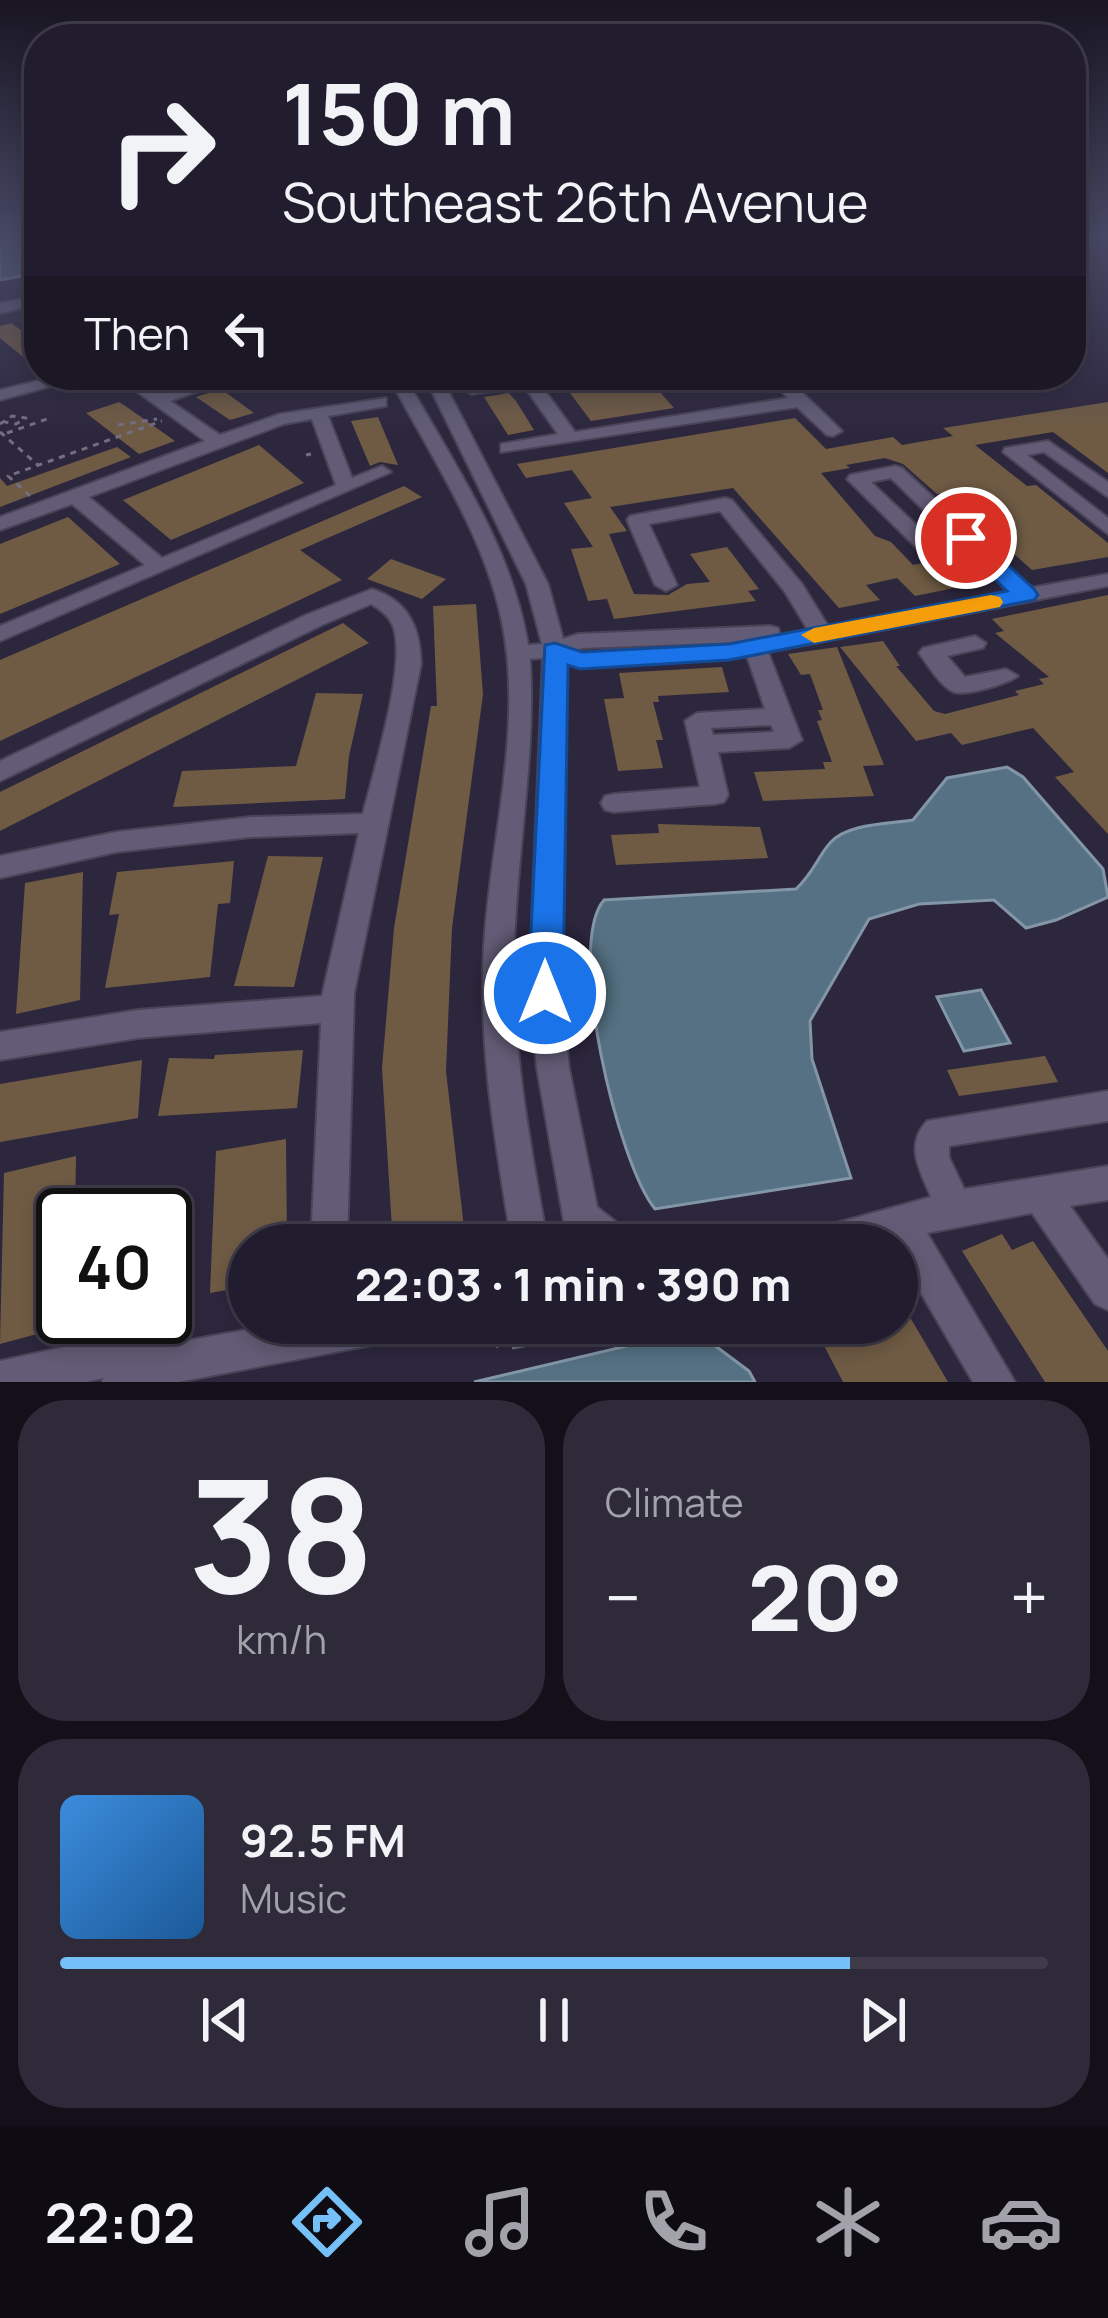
<!DOCTYPE html>
<meta charset="utf-8">
<style>
:root{--surface:#221d2e;--page:#2e2a3a;--text:#f1f3f6;--muted:#a2a2aa;--line:#3f3b4a;--accent:#75c0f6}
body{margin:0;font-family:Manrope,sans-serif;background:var(--page);color:var(--text);height:100vh;display:flex;flex-direction:column;font-size:45px;white-space:nowrap}
*{box-sizing:border-box;margin:0}
p{font-size:39px;color:var(--muted)}
.icon{flex:none;width:66px;height:66px;fill:none;stroke:currentColor;stroke-width:2;stroke-linecap:round;stroke-linejoin:round}
.map{position:relative;height:1382px;overflow:hidden}
.drawer{display:flex;flex-direction:column;gap:18px;padding:18px;background:#131019;flex:1}
.drawer>*{flex:none}
.banner{position:absolute;left:24px;top:24px;width:1062px;height:366px;border-radius:48px;box-shadow:0 6px 18px #0003,0 0 0 3px var(--line);background:#221d2e;color:var(--text);overflow:hidden}
.speed{position:absolute;left:36px;top:1188px;display:flex;gap:24px;font-size:60px;font-weight:700;text-align:center}
.speed>*{display:grid;place-content:center;width:156px;height:156px;border-radius:50%;background:var(--surface);box-shadow:0 6px 18px #0003,0 0 0 3px var(--line);line-height:1}
.speed .limit{border:6px solid #111;border-radius:18px;background:#fff;color:#111}
.pin{position:absolute;display:grid;place-items:center;width:102px;height:102px;color:#fff;margin:-51px;border:6px solid #fff;border-radius:50%;box-shadow:0 3px 12px #0007}
.me{position:absolute;width:132px;margin:-66px;rotate:0deg;stroke-linejoin:round;filter:drop-shadow(0 0 9px #0008)}
.turn{display:flex;align-items:center;gap:42px;height:252px;padding:0 60px;font-size:54px}
.turn .icon{width:156px;height:156px;stroke-width:2.5}
.turn b{display:block;font-size:84px;line-height:102px}
.then{display:flex;align-items:center;height:114px;padding:0 60px;background:#0003;gap:24px;font-size:45px}
.big{font-size:90px;font-weight:800;line-height:1.1}
.drawer .tile{flex:1;display:flex;flex-direction:column;justify-content:center;gap:18px;min-width:0;padding:0 42px;border-radius:48px;background:var(--page)}
.drawer .dial{align-items:center;gap:0}
.dial b{font-size:156px;line-height:1}
.song{display:flex;align-items:center;gap:36px}
.cover{width:144px;height:144px;border-radius:18px;background:linear-gradient(135deg,hsl(210 70% 55%),hsl(210 70% 35%))}
.played{height:12px;border-radius:6px;background:linear-gradient(90deg,var(--accent) 80%,var(--line) 80%)}
.keys{display:flex;justify-content:space-around;direction:ltr}
.heat{display:flex;justify-content:space-between;align-items:center;font-size:66px;direction:ltr}
.drawer .tiles{flex:1;display:grid;gap:18px;grid-template-columns:1fr 1fr}
.tile:last-child{grid-column:span 2}
.trip{position:absolute;left:228px;top:1224px;width:690px;height:120px;border-radius:60px;background:var(--surface);box-shadow:0 6px 18px #0003,0 0 0 3px var(--line);font-weight:800;line-height:120px;text-align:center}
.tabs{display:flex;height:192px;justify-content:space-around;align-items:center;background:#0e0c12;color:var(--muted)}
.tabs .icon{width:84px;height:84px}
.tabs .on{color:var(--accent)}
.tabs b{font-size:54px;color:var(--text)}
.map>svg:first-child{display:block}
.water{fill:#557183;stroke:#8396a7;stroke-width:3}
.building{fill:#6f5b44}
.lines{fill:none;stroke-linecap:round;stroke-linejoin:round}
.minor-casing{stroke:#494458;stroke-width:4}
.path-far1{stroke:#736e82;stroke-width:3;stroke-dasharray:6 6;stroke-linecap:butt}
.path{stroke:#736e82;stroke-width:4.5;stroke-dasharray:14 14;stroke-linecap:butt}
.minor{fill:#625c76;fill-rule:evenodd}
.route{fill:#1a73e8;stroke:#114b97;stroke-width:3}
.slow{fill:#f59e0b}
</style>
<div class="map">
<svg width="1108" height="1382" viewBox="0 0 1108 1382">
<rect width="100%" height="100%" fill="#2d273e"/>
<g class="water">
<polygon points="0,238 39,238 39,273 0,280"/>
<path d="M1007,767l16,10 80,92 5,28 -52,23 -30,8 -32,-28 -75,4 -50,15 -59,102 2,38 39,119 -196,31c-37,-45 -90,-264 -51,-309l192,-11c18,-17 21,-31 34,-46 17,-20 60,-19 83,-23l34,-42z"/>
<polygon points="981,990 1010,1043 964,1051 937,997"/>
<polygon points="694,1330 749,1371 755,1382 474,1382"/>
</g>
<g class="building">
<polygon points="11,323 39,343 39,370 0,338 0,326"/>
<polygon points="647,377 674,408 591,421 567,389"/>
<polygon points="221,389 254,413 230,420 196,397"/>
<polygon points="509,393 516,401 534,430 508,435 484,397"/>
<polygon points="119,402 124,405 175,441 139,454 86,413"/>
<polygon points="1108,402 1108,473 1053,432 975,445 1027,486 1036,485 1108,543 1108,557 1032,570 946,493 937,494 903,464 885,458 846,465 850,468 821,473 875,536 891,542 913,565 952,557 979,583 915,596 897,578 866,585 880,600 839,608 733,488 610,507 627,531 609,534 634,594 668,595 687,584 710,582 690,554 727,547 759,589 748,591 756,601 614,619 607,599 588,601 571,549 593,547 564,503 592,498 572,470 526,478 517,464 795,418 826,449 893,437 902,445 953,436 943,428"/>
<polygon points="378,417 398,465 380,462 370,466 351,421"/>
<polygon points="259,445 304,483 171,540 123,500"/>
<polygon points="117,447 131,457 0,507 0,478 7,486"/>
<polygon points="404,486 422,497 300,550 342,580 0,741 0,660"/>
<polygon points="68,517 120,564 0,614 0,544"/>
<polygon points="391,559 446,579 422,599 367,579"/>
<polygon points="1108,595 1108,834 1055,777 1074,772 1033,728 962,745 951,733 916,741 840,647 883,641 900,666 896,666 934,711 945,714 1019,695 1015,691 1044,684 1039,679 1049,677 995,633 1004,631 992,619"/>
<polygon points="476,604 483,694 452,928 446,1071 466,1245 393,1245 382,1068 394,928 431,706 437,706 433,606"/>
<polygon points="343,623 369,643 0,831 0,792"/>
<polygon points="837,647 884,765 863,766 874,796 763,801 754,772 825,769 823,762 832,762 817,721 822,720 818,710 823,710 810,674 801,675 788,654"/>
<polygon points="722,667 729,692 658,696 659,702 653,702 663,740 656,740 663,768 618,771 604,699 624,698 619,673"/>
<polygon points="316,693 363,694 349,756 345,799 173,807 182,771 296,766"/>
<polygon points="658,824 760,827 768,858 616,865 611,835 659,833"/>
<polygon points="268,856 323,857 294,987 234,986"/>
<polygon points="234,861 230,903 218,904 210,977 105,988 119,914 109,915 117,872"/>
<polygon points="83,872 80,1000 16,1014 25,883"/>
<polygon points="303,1050 297,1108 158,1116 169,1058 214,1059 215,1055"/>
<polygon points="1045,1056 1058,1082 959,1096 947,1070"/>
<polygon points="142,1060 138,1118 0,1142 0,1084"/>
<polygon points="286,1139 287,1245 249,1245 249,1286 210,1293 216,1151"/>
<polygon points="76,1156 75,1215 63,1215 63,1327 0,1344 4,1173"/>
<polygon points="1002,1234 1012,1250 1033,1241 1108,1351 1108,1382 1045,1382 962,1251"/>
<polygon points="897,1295 948,1382 843,1382 812,1323 897,1323"/>
</g>
<g class="lines">
<g class="minor-casing">
<g id="minor">
<polygon points="39,296 39,304 0,313 0,303"/>
<polygon points="62,375 91,375 0,400 0,390"/>
<path d="M114,375h19l26,18 51,-18h96l-8,5 -83,5 -45,16 50,34 60,-21 106,-16v8l-58,10 24,62 30,-12 9,6 -391,169v-15l145,-61 -73,-61 -72,26v-13l205,-76zM312,419l24,66 -174,73 -73,-61 195,-73z"/>
<path d="M388,375h16c48,86 108,171 124,270l14,-1 -16,-60 -102,-209h16l108,209 15,55 15,-5 192,-8 8,2 2,7 28,-5 -23,-38 -65,-81 -71,13 28,61 -11,6 -11,-6 -28,-65 3,-4 95,-18 7,2 70,84 26,42 181,-34 -48,-46 -42,4 -72,-71 3,-4 45,-9 7,2 128,120 78,-14v12l-340,66 34,88 -13,8 -71,4 10,43 -4,7 -9,2 -101,8 -9,-2 -4,-7 4,-7 9,-2 86,-7 -15,-66 12,-8 68,-4 -18,-53 -167,11 -14,-4 -5,330 8,75 28,139 32,25 5,13h-66l-31,-177 -8,-75 14,-335 -13,1c6,99 -14,195 -16,294 -2,99 17,195 34,292h-36c-16,-99 -34,-198 -28,-298 6,-107 40,-220 18,-325 -18,-89 -73,-168 -114,-247zM891,478l59,58 -19,3 -60,-57zM742,642l-160,11 -6,-3 6,-2zM771,725l3,7 -61,3 -2,-7z"/>
<polygon points="534,375 577,375 540,384 575,432 788,398 766,375 784,375 842,431 833,436 827,435 797,407 501,452 501,444 558,434 524,386 472,394 464,389 472,384"/>
<polygon points="1048,441 1108,482 1108,497 1044,452 1027,455 1108,518 1108,534 1003,452 1005,448"/>
<path d="M372,589c37,12 48,39 49,75l-67,329 -7,252h-36l10,-222 -183,15 -138,22v-28l138,-22 184,-14 37,-163 -108,4 -135,15 -116,26v-22l116,-24 135,-15 112,-3c10,-42 46,-155 29,-190 -5,-10 -12,-15 -21,-20l-49,21 -322,156v-20l306,-146z"/>
<path d="M975,636l11,7 -3,5 -36,8 18,21 41,-8 12,7c-9,7 -55,22 -66,15 -12,-6 -25,-27 -33,-38l4,-5z"/>
<path d="M1108,1091v30l-159,25v11l15,32 144,-23v34l-38,6 38,53v51l-13,-6 -63,-91 -105,20 88,149h-42l-76,-130v-7h-93l5,-13 13,-5 109,-30c-11,-27 -27,-51 -4,-76z"/>
<polygon points="283,1323 407,1323 402,1337 388,1342 178,1382 102,1382 103,1378 87,1382 0,1382 0,1361 124,1334 163,1345"/>
</g>
</g>
<g class="path-far1">
<polyline points="0,424 12,416 26,418 16,424 5,422"/>
<polyline points="118,425 157,419"/>
<polyline points="0,432 38,465"/>
<polyline points="7,433 47,419"/>
<polyline points="306,455 311,454"/>
<polyline points="30,496 8,476 162,421"/>
</g>
<polyline class="path" points="464,1323 502,1349 649,1323"/>
<use href="#minor" class="minor"/>
</g>
<linearGradient id="sky" x2="0" y2="1"><stop stop-color="#191522"/><stop offset="0.55" stop-color="#464763"/><stop offset="1" stop-color="#464763" stop-opacity="0"/></linearGradient>
<rect width="1108" height="431" fill="url(#sky)"/>
<polygon class="route" points="966,532 974,534 1034,589 1038,595 1034,600 729,660 580,669 568,665 563,993 558,1004 545,1008 533,1004 528,993 545,645 555,643 582,652 729,644 1007,591 957,543 954,538"/>
<polygon class="slow" points="991,595 1000,597 1003,602 1000,607 814,643 801,635 814,628"/>
</svg>
<div class="speed"><div class="limit">40</div></div>
<div class="pin" style="left:966px;top:538px;background:#d93025"><svg class="icon" aria-label="arrive" viewBox="0 0 24 24"><path d="M6 21V4h12l-3 4 3 4H6"/></svg></div>
<svg class="me" style="left:545px;top:993px" viewBox="-20 -20 40 40"><circle r="17" fill="#1a73e8" stroke="#fff" stroke-width="3"/><path d="M0-11L8 9 0 5-8 9z" fill="#fff"/></svg>
<div class="trip">22:03 · 1 min · 390 m</div>
<div class="banner">
<div class="turn"><svg class="icon" aria-label="right" viewBox="0 0 24 24"><path d="M7 20v-9h11M14 6l5 5-5 5"/></svg><div><b>150 m</b>Southeast 26th Avenue</div></div>
<div class="then">Then<svg class="icon" aria-label="left" viewBox="0 0 24 24"><path d="M17 20v-9H6M10 6l-5 5 5 5"/></svg></div>
</div>
</div>
<section class="drawer">
<div class="tiles">
<div class="tile dial"><b>38</b><p>km/h</p></div>
<div class="tile"><p>Climate</p>
<div class="heat"><a>−</a><b class="big">20°</b><a>+</a></div>
</div>
<div class="tile">
<div class="song"><i class="cover"></i><div><b>92.5 FM</b><p>Music</p></div></div>
<div class="played"></div>
<div class="keys"><svg class="icon" aria-label="previous" viewBox="0 0 24 24"><path d="M18 5L8 12l10 7zM5 5v14"/></svg><svg class="icon" aria-label="pause" viewBox="0 0 24 24"><path d="M8 5v14M16 5v14"/></svg><svg class="icon" aria-label="next" viewBox="0 0 24 24"><path d="M6 5l10 7-10 7zM19 5v14"/></svg></div>
</div>
</div>
</section>
<nav class="tabs">
<b>22:02</b>
<svg class="icon on" aria-label="directions" viewBox="0 0 24 24"><path d="M12 3l9 9-9 9-9-9zM9 14v-3h6M13 9l2 2-2 2"/></svg>
<svg class="icon" aria-label="music" viewBox="0 0 24 24"><path d="M9 18V5l10-2v13"/><circle cx="6" cy="18" r="3"/><circle cx="16" cy="16" r="3"/></svg>
<svg class="icon" aria-label="phone" viewBox="0 0 24 24"><path d="M5 4h4l2 5-3 2q2 4 5 5l2-3 5 2v4C11 20 4 13 5 4z"/></svg>
<svg class="icon" aria-label="climate" viewBox="0 0 24 24"><path d="M12 3v18M4 7l16 10M4 17L20 7"/></svg>
<svg class="icon" aria-label="car" viewBox="0 0 24 24"><path d="M5 17H2v-5l4-1 3-4h7l3 4 3 1v5h-3M9 17h6M6 11h13"/><circle cx="7" cy="17" r="2"/><circle cx="17" cy="17" r="2"/></svg>
</nav>
